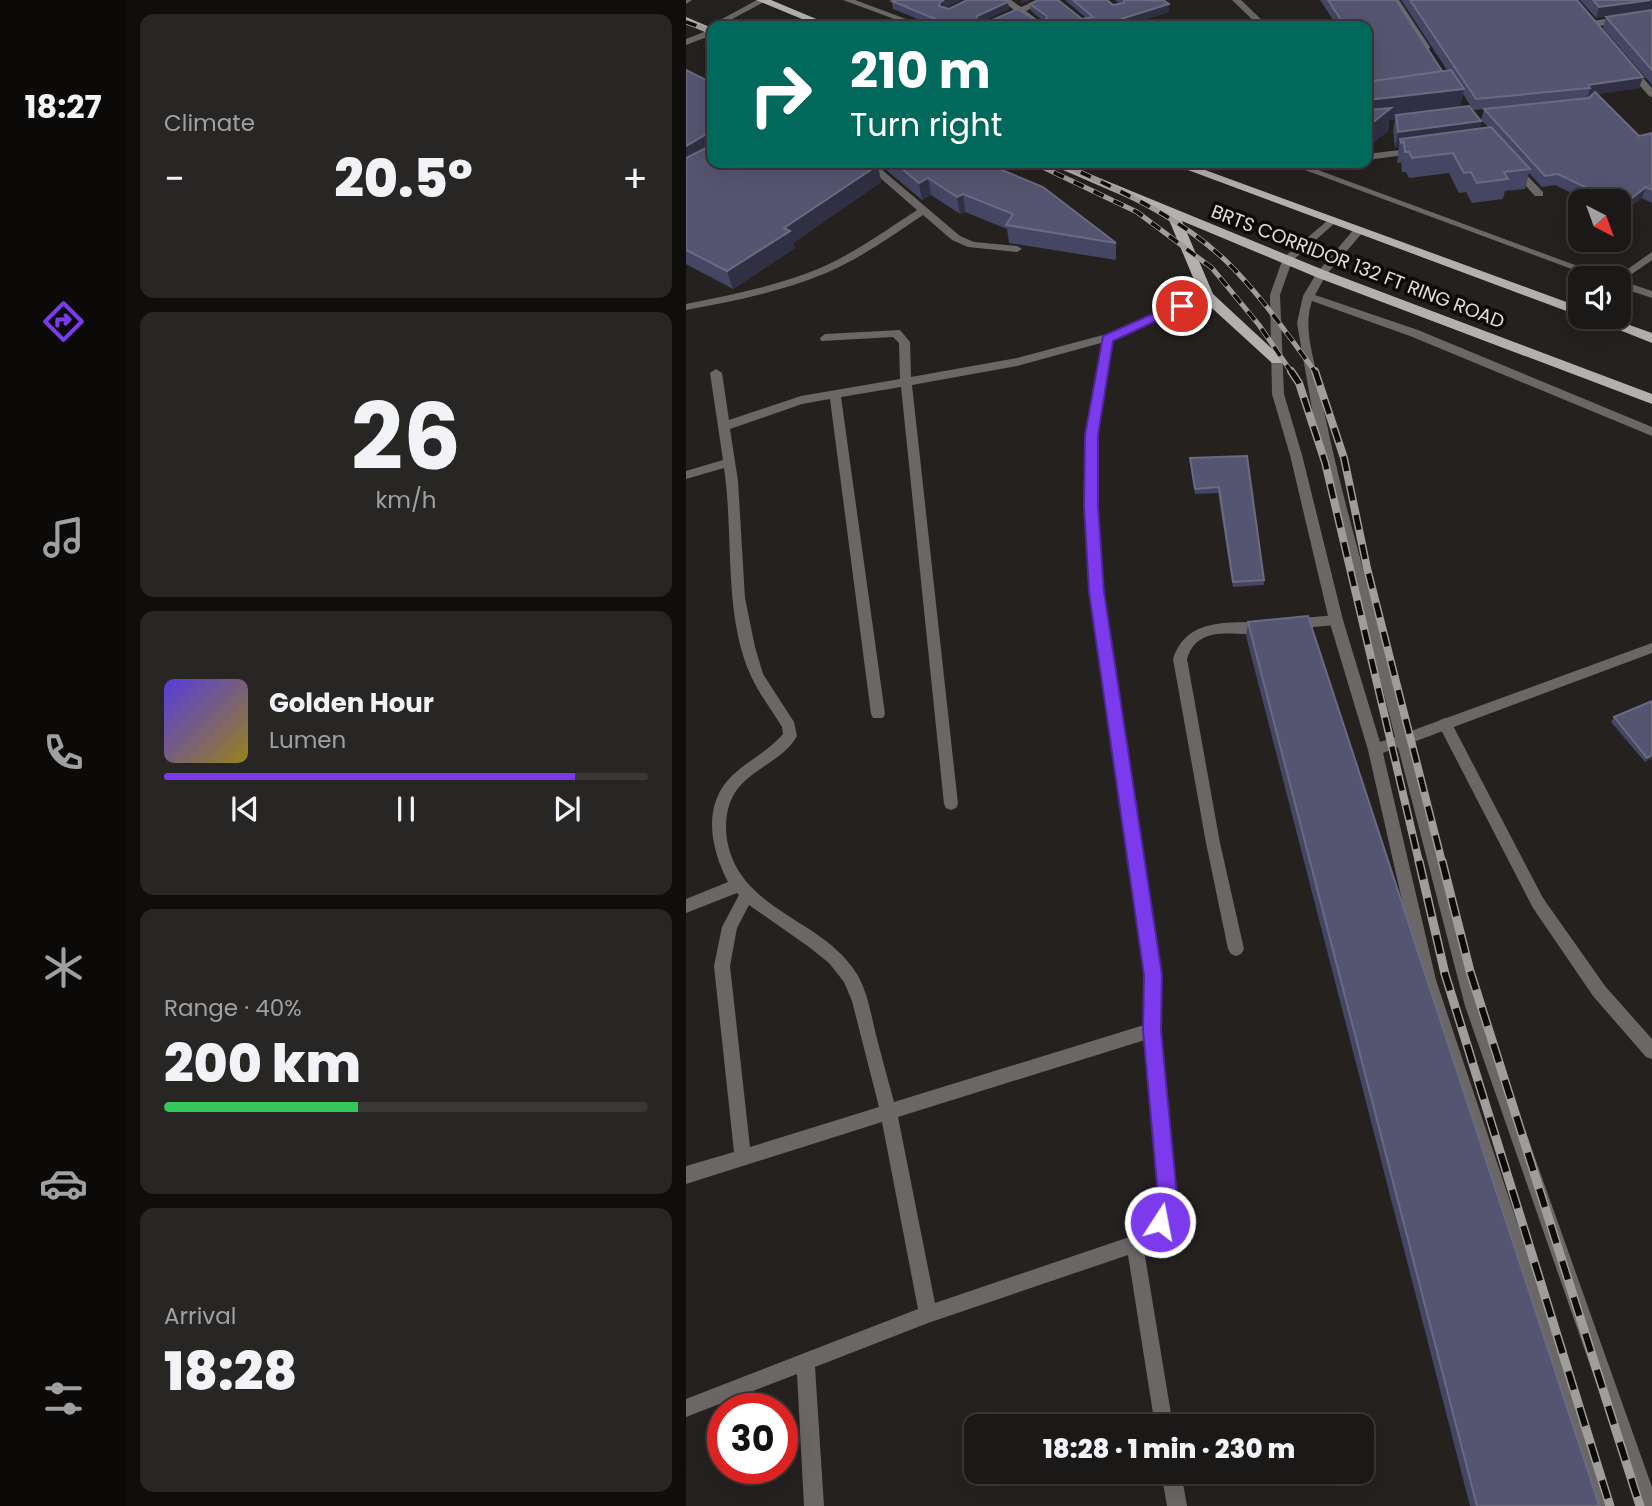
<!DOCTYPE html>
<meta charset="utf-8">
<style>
:root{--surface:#1b1917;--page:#282624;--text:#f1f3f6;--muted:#a0a0a1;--line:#393836;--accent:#7c3aed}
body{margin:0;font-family:Poppins,sans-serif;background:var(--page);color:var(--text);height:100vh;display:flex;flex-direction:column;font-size:26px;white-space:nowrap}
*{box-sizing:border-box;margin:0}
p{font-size:23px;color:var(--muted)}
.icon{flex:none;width:38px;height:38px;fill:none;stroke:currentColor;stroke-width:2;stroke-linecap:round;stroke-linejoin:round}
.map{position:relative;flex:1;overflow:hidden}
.side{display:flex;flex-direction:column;gap:14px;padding:14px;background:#0f0e0d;width:560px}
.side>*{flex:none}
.guide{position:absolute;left:21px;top:21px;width:665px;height:147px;border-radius:14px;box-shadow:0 7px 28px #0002,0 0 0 2px var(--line);background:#00695c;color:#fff;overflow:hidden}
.needle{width:46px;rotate:139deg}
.controls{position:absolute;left:882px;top:189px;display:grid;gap:14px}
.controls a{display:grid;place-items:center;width:63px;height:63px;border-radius:14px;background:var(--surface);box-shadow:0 7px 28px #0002,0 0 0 2px var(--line);font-size:35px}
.speed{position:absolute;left:21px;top:1393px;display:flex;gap:14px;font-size:35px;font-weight:700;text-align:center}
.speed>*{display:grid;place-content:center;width:91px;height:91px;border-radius:50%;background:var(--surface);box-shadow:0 7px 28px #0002,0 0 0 2px var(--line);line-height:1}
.speed .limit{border:10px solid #d22;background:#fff;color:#111}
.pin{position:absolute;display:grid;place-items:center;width:60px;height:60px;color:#fff;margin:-30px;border:4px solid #fff;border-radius:50%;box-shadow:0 2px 7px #0007}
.me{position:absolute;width:77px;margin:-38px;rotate:11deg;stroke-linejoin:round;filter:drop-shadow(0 0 5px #0008)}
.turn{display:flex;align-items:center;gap:24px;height:147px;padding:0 28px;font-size:32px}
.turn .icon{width:91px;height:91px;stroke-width:2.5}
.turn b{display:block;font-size:49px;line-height:60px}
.big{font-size:52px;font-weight:800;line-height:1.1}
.side .widget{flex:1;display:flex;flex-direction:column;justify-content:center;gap:10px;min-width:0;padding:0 24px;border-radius:14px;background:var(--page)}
.side .dial{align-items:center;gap:0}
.dial b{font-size:91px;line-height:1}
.song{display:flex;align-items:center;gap:21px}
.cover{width:84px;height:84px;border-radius:10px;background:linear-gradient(135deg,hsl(250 70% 55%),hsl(50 70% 35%))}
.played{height:7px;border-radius:4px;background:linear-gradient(90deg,var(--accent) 85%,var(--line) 85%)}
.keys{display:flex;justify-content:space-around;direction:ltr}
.heat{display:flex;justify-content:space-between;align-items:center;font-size:38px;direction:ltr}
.charge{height:10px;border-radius:5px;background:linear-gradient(90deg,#34c759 40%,var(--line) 0)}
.trip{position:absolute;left:278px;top:1414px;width:410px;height:70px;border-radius:14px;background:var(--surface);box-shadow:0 7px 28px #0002,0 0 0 2px var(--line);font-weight:800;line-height:70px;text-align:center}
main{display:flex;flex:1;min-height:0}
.tab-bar{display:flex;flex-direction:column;width:126px;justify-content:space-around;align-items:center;background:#0b0a09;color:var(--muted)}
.tab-bar .icon{width:49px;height:49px}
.tab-bar .selected{color:var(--accent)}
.tab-bar b{font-size:32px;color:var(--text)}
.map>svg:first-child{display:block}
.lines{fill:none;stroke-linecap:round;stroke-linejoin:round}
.service{fill:#6a6867;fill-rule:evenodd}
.minor{fill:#6a6867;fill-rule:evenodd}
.tertiary{fill:#6a6867;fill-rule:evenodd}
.primary{fill:#b3b0ae;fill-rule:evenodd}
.rail-far2-casing{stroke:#a09e9c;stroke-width:5}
.rail-far1-casing{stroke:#a09e9c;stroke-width:8}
.rail-casing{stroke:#a09e9c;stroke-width:9}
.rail-far2{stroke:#0c0b0a;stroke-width:3.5;stroke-dasharray:11;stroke-linecap:butt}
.rail-far1{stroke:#0c0b0a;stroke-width:5;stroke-dasharray:15;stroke-linecap:butt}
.rail{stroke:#0c0b0a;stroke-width:6;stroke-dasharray:19;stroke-linecap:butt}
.wall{fill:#454564;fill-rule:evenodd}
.shaded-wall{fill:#312f43}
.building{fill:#555571;stroke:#6b6a82;stroke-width:2}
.route{fill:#7c3aed;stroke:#51269a;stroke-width:2}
.labels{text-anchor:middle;stroke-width:7;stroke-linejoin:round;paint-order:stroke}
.far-street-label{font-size:19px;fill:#e0dedc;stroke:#0c0b0a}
</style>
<main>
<nav class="tab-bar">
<b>18:27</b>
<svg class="icon selected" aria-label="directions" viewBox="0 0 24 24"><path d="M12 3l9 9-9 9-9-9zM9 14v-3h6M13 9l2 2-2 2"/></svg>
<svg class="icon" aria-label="music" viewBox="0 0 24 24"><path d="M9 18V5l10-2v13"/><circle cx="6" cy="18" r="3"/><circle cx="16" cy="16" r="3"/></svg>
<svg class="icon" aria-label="phone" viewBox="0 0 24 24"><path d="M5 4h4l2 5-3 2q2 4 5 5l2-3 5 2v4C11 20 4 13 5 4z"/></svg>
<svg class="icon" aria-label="climate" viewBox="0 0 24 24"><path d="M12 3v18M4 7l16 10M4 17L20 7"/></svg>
<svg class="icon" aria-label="car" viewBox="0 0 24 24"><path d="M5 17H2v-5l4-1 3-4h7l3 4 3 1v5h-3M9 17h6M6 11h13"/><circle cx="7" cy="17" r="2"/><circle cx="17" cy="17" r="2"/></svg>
<svg class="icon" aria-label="filters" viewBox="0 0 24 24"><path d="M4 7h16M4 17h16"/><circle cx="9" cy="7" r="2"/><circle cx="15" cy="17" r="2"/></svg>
</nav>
<section class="side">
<div class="widget"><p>Climate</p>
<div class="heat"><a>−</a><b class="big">20.5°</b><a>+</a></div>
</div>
<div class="widget dial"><b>26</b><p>km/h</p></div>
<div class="widget">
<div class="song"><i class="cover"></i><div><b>Golden Hour</b><p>Lumen</p></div></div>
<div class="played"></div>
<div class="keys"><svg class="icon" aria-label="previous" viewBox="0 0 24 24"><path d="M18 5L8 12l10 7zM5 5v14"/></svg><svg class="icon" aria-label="pause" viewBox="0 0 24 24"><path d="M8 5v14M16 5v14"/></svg><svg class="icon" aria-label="next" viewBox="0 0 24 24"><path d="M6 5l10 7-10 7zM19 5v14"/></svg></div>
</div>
<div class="widget"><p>Range · 40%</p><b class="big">200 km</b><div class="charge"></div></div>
<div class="widget"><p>Arrival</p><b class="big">18:28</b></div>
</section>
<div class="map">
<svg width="966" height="1506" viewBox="0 0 966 1506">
<rect width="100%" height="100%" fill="#24211f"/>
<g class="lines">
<g class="service">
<polygon points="966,252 966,260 933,283 933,278 929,278"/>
<polygon points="759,718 764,720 857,898 919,986 966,1039 966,1059 960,1057 907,996 847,908 752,724 754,720"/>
</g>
<g class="minor">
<polygon points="315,0 325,0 335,7 352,0 363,0 340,11 360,26 351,26 333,14 304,26 293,26 328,10"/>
<polygon points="546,0 555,0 582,26 573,26"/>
<polygon points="705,0 713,0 744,47 743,49 737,49"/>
<polygon points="966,12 966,18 906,27 902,24 906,21"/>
<polygon points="26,29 26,35 0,45 0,39"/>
<polygon points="940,66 946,66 966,88 966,97 963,96 940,70"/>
<polygon points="730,148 733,149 733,153 681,160 681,154"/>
<path d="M177,163h11l86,73 14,6 43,4 5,3 -5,3 -49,-5 -16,-7 -29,-25c-31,21 -62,43 -97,58 -45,19 -93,28 -140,37v-6c45,-9 90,-18 132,-35 35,-15 67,-38 99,-59z"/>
<polygon points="825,165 831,165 857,192 857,196 849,196 825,169"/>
<path d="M521,293l4,1v4l-99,42 -14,95 -1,71 6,86 58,383 -1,55 17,166 -11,32 -13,18 -9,4 29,176h-18l-27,-171 -200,68 -113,44 9,139h-20l-7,-132 -111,43v-18l232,-90 -36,-187 -196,62v-18l48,-14 -20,-186 8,-39 17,-32 -2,-2 -51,20v-14l42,-17c-16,-31 -26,-72 0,-102 16,-18 39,-27 55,-46l-1,-7c-10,-17 -23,-33 -31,-51 -28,-61 -17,-142 -27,-208l-38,11v-8l37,-11 -13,-87 6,-4 6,4 7,47 72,-24 99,-17 -1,-36 -6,-6 -72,4 -1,-3 5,-4 75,-4 10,12 1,35 106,-19 86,-23zM415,343l-15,92 -1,71 6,86 54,383 -1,50 -250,77c-6,-22 -12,-44 -18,-67 -5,-20 -8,-42 -19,-61 -34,-56 -117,-62 -130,-134 -2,-13 -1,-30 5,-42 13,-28 50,-35 65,-62l-3,-14 -31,-48 -8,-27 -10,-49 -7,-117 -8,-52 72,-25 28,-5 41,315 2,4h10l2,-4 -44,-317 60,-10 43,417 2,4 5,2 5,-2 2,-4 -46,-419 105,-19zM63,905l60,42 20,16 15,19 8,19 27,106 -129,40 -20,-181 7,-38zM459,1040l14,156 -6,21 -12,16 -206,70 -37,-186z"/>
<polygon points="650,615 657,620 650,625 606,629 599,624 606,619"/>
<path d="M579,622l7,5c-17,20 -71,-13 -85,32l33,184 24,106 -3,5 -5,2 -5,-2 -3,-5 -22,-106 -33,-184c14,-42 55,-36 92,-37z"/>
<polygon points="475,1472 495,1472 501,1506 481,1506"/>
</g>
<g class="tertiary">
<polygon points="0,0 6,0 0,4"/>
<polygon points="71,0 82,0 33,26 26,26 26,28 23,26"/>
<polygon points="157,0 169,0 239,26 227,26"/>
<polygon points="600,163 613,163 924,278 910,278"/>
<path d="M646,217l4,1v4l-44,39 -12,34 4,99 18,61 41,165 37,122 15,-5 -79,-305 -19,-109 6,-27 13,-22 39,-46h8v4l-37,43 -11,20 103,35 234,97v9l-242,-100 -98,-35c-9,25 1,54 6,79 22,119 59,235 90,352l244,-89v10l-241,90 70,263 171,481v19h-13l-174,-500 -67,-259 -15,6 53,227 176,526h-20l-172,-526 -52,-230 -39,-130 -39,-165 -18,-61 -2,-99 13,-37z"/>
<polygon points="933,280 966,291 966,298 933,287"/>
</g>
<g class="primary">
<polygon points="70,0 85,0 147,26 133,26"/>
<polygon points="0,17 26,28 26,35 0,24"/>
<polygon points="361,163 377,163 640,271 966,394 966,404 630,277 496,221 527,294 598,360 596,363 586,363 516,299 481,215"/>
<polygon points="483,163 500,163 894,307 894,316"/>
<polygon points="901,317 921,317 966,333 966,343"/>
</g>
<g class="rail-far2-casing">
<g id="rail-far2">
<polyline points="0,22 26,31"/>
<polyline points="348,163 451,212 526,268 573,325 606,373"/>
<path d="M375,163c57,27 118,53 165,98 34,33 62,74 90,112"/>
</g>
</g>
<g class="rail-far1-casing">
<g id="rail-far1">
<polyline points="605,371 613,383 639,462 733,862"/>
<polyline points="629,371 658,458 681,568 756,862"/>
</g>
</g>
<g class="rail-casing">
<g id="rail">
<polyline points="733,861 759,974 924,1506"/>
<polyline points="756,861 784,971 954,1506"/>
</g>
</g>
<use href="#rail-far2" class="rail-far2"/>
<use href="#rail-far1" class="rail-far1"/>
<use href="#rail" class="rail"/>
</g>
<g class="wall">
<polygon points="379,0 421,0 427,5 434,4 429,0 465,0 483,12 438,26 249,26 207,9 206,1 263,9 323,9 299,20 357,21 345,11 344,4 396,19 400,18"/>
<path d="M634,0h76l46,71 5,-1 -46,-70h176l66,77 -4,11 -42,6 42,42 13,-3v70l-10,-5 -23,18v-15h-31l-33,-16 -13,2 -13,-14 -4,16 -20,2 -2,8 -31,4 -6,-11 -7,1 -10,-20 -40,5 -3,-6h-4l-1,-10 -4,1 2,-16 -4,1 -2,-18 2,-10h-6l-1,11 -19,15 -2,-4v-116h-30zM777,94l10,16 11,-1 -3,11 7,7 -8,1 1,-7 -21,-14z"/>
<polygon points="894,0 966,0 966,10 910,18"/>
<polygon points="966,10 966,85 917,28 920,17"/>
<polygon points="0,70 192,165 195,182 107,243 109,248 47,289 0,264"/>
<polygon points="192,163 299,163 430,243 430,260 323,243 321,229 279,212 274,214 245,195 236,200"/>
<polygon points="561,456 578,580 578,585 547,587 532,493 509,494 504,458"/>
<polygon points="562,622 909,1506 784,1506 560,636"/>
<polygon points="928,717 966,759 959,762 925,722"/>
</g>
<g class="shaded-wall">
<polygon points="258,0 276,0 255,10 253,6 254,2"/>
<polygon points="335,0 345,0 335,4"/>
<polygon points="966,0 966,10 910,18 913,7"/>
<polygon points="322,2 323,9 292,24 290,20 291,16"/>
<polygon points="483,4 483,12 438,26 413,26"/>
<polygon points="957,77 953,88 902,96 904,88 902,85"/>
<polygon points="778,89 773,112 710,115 709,120 703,120 702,131 683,146 686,123 681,113 682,100"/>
<polygon points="795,121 792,137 718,142 714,139 713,147 709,148 712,132"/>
<polygon points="19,135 25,153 0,167 0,146"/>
<polygon points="192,165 195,182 107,243 109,248 47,289 41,271 98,228"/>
<polygon points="242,178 245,195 236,200 233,183"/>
<polygon points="960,187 956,198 933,216 937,205"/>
<polygon points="277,194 279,212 274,214 271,197"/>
<polygon points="966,755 966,759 959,762 961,758"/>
</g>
<g class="building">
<polygon points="209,0 258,0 254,2 253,6 263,9 281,0 320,0 322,2 291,16 290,20 304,21 332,9 349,20 359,21 361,16 344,4 352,0 372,0 396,19 407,17 387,0 421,0 427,5 438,3 438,0 465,0 466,1 477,0 483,4 413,26 288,26 283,23 278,26 266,26 206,1"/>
<polygon points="642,0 710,0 756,71 681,82 681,26 659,26"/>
<polygon points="724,0 891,0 957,77 902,85 904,88 790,99"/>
<polygon points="907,0 965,0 913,7"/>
<polygon points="966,10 966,70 920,17"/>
<polygon points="0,70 26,83 26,163 189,163 192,165 98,228 104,231 41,271 0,250 0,158 22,147 22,136 19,135 0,146"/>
<polygon points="765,70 778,89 682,100 682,110 705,108 686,123 681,113 681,82"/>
<polygon points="909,92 953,136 966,133 966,190 960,187 937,205 933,204 933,201 928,201 872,174 859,176 798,109 903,98"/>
<polygon points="783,106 795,121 712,132 710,115"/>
<polygon points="805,127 844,169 818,172 822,179 791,183 785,172 778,173 767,153 726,158 723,152 719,152 718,142 715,143 714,139"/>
<polygon points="209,163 299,163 357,187 430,243 320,225 327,214 277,194 271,197 242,178 233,183"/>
<polygon points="561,456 578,580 547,582 533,487 509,489 504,458"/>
<polygon points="622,616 913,1505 909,1506 791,1506 562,622"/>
<polygon points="966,701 966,755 961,758 928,717"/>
</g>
<polygon class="route" points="491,303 502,306 427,341 412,435 412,506 418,592 476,975 475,1030 491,1196 481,1229 474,1232 467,1229 464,1222 472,1196 457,1030 458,975 403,592 398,506 399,435 417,336"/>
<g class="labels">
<g class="far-street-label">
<text transform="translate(672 266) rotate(21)" y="7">BRTS CORRIDOR 132 FT RING ROAD</text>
</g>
</g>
</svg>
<div class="controls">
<a><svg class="needle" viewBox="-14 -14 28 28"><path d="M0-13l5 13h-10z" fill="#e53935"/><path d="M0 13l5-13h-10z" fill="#a0a0a1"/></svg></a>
<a><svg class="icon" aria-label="sound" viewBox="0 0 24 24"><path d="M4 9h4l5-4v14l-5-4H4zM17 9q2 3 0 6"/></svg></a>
</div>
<div class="speed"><div class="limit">30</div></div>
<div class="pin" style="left:496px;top:306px;background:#d93025"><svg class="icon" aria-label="arrive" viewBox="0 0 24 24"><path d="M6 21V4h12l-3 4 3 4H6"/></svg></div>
<svg class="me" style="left:474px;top:1222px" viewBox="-20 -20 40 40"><circle r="17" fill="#7c3aed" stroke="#fff" stroke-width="3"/><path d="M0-11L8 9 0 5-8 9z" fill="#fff"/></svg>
<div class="trip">18:28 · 1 min · 230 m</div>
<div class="guide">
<div class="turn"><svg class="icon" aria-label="right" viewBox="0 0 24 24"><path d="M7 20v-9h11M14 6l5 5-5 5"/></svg><div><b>210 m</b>Turn right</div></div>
</div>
</div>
</main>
